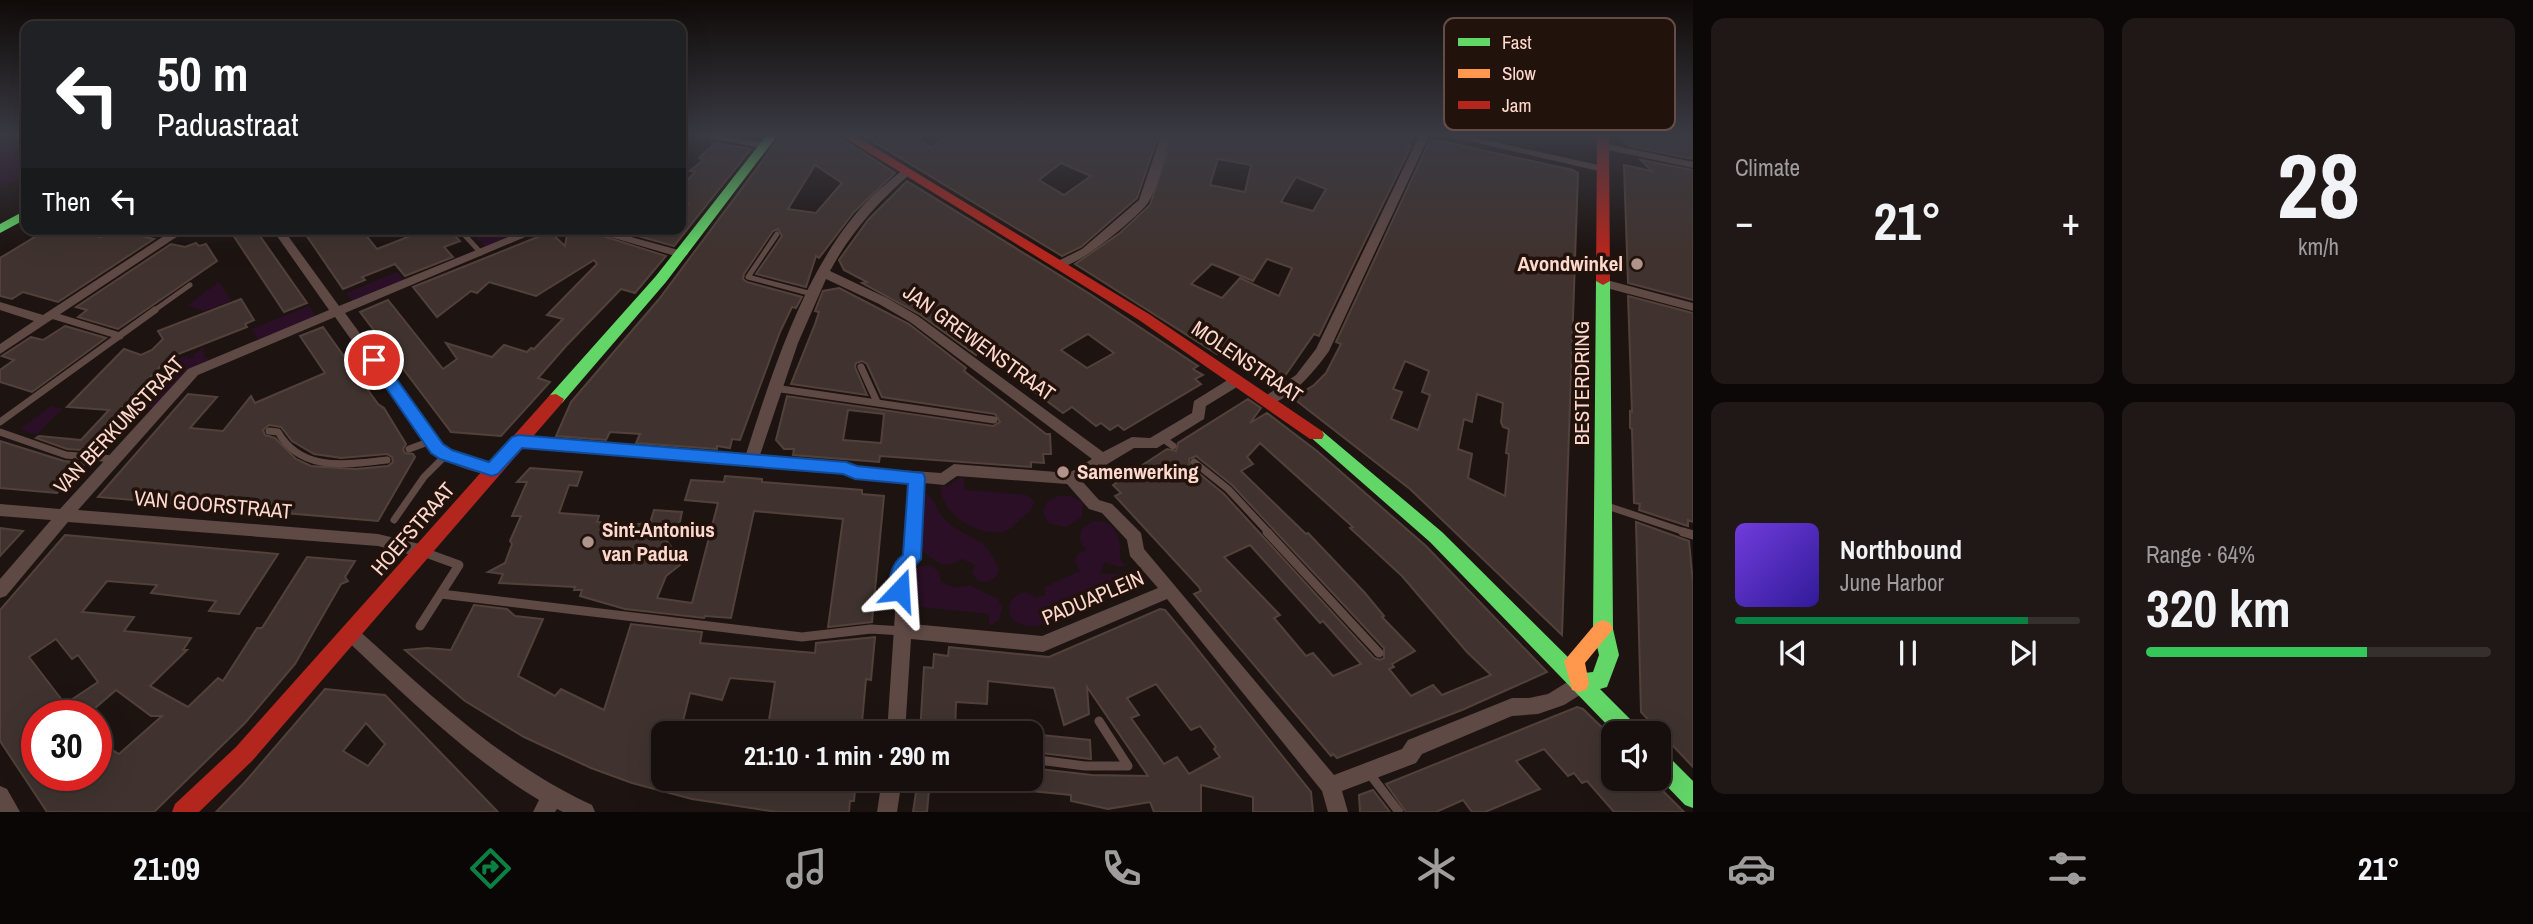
<!DOCTYPE html>
<meta charset="utf-8">
<style>
:root{--surface:#160f0d;--page:#1f1816;--text:#f1f3f6;--muted:#9e9c9d;--line:#352f2e;--accent:#0b8043}
body{margin:0;font-family:"Archivo Narrow",sans-serif;background:var(--page);color:var(--text);height:100vh;display:flex;flex-direction:column;font-size:26px;white-space:nowrap}
*{box-sizing:border-box;margin:0}
p{font-size:23px;color:var(--muted)}
.icon{flex:none;width:38px;height:38px;fill:none;stroke:currentColor;stroke-width:2;stroke-linecap:round;stroke-linejoin:round}
.map{position:relative;flex:1;overflow:hidden}
.details{display:flex;flex-direction:column;gap:18px;padding:18px;background:#0c0807;width:840px}
.details>*{flex:none}
.top-card{position:absolute;left:21px;top:21px;width:665px;height:214px;border-radius:14px;box-shadow:0 7px 28px #0002,0 0 0 2px var(--line);background:#202124;color:#fff;overflow:hidden}
.controls{position:absolute;left:1601px;top:721px;display:grid;gap:14px}
.controls a{display:grid;place-items:center;width:70px;height:70px;border-radius:14px;background:var(--surface);box-shadow:0 7px 28px #0002,0 0 0 2px var(--line);font-size:35px}
.speed{position:absolute;left:21px;top:700px;display:flex;gap:14px;font-size:35px;font-weight:700;text-align:center}
.speed>*{display:grid;place-content:center;width:91px;height:91px;border-radius:50%;background:var(--surface);box-shadow:0 7px 28px #0002,0 0 0 2px var(--line);line-height:1}
.speed .limit{border:10px solid #d22;background:#fff;color:#111}
.pin{position:absolute;display:grid;place-items:center;width:60px;height:60px;color:#fff;margin:-30px;border:4px solid #fff;border-radius:50%;box-shadow:0 2px 7px #0007}
.me{position:absolute;width:77px;margin:-38px;rotate:20deg;stroke-linejoin:round;filter:drop-shadow(0 0 5px #0008)}
.turn{display:flex;align-items:center;gap:24px;height:147px;padding:0 21px;font-size:32px}
.turn .icon{width:91px;height:91px;stroke-width:2.5}
.turn b{display:block;font-size:49px;line-height:60px}
.then{display:flex;align-items:center;height:66px;padding:0 21px;background:#0003;gap:14px;font-size:26px}
.big{font-size:52px;font-weight:700;line-height:1.1}
.details .widget{flex:1;display:flex;flex-direction:column;justify-content:center;gap:10px;min-width:0;padding:0 24px;border-radius:14px;background:var(--page)}
.details .dial{align-items:center;gap:0}
.dial b{font-size:91px;line-height:1}
.song{display:flex;align-items:center;gap:21px}
.cover{width:84px;height:84px;border-radius:10px;background:linear-gradient(135deg,hsl(260 70% 55%),hsl(250 70% 35%))}
.played{height:7px;border-radius:4px;background:linear-gradient(90deg,var(--accent) 85%,var(--line) 85%)}
.keys{display:flex;justify-content:space-around;direction:ltr}
.heat{display:flex;justify-content:space-between;align-items:center;font-size:38px;direction:ltr}
.charge{height:10px;border-radius:5px;background:linear-gradient(90deg,#34c759 64%,var(--line) 0)}
.details .tiles{flex:1;display:grid;gap:18px;grid-template-columns:repeat(2,1fr)}
.trip{position:absolute;left:651px;top:721px;width:392px;height:70px;border-radius:14px;background:var(--surface);box-shadow:0 7px 28px #0002,0 0 0 2px var(--line);font-weight:700;line-height:70px;text-align:center}
.tabs{display:flex;height:112px;justify-content:space-around;align-items:center;background:#090605;color:var(--muted)}
.tabs .icon{width:49px;height:49px}
.tabs .current{color:var(--accent)}
.tabs b{font-size:32px;color:var(--text)}
main{display:flex;flex:1;min-height:0}
.map>svg:first-child{display:block}
.green{fill:#2b0f27}
.building{fill:#40332f;stroke:#52413a;stroke-width:2;fill-rule:evenodd}
.lines{fill:none;stroke-linecap:round;stroke-linejoin:round}
.lane-far2{stroke:#5f4945;stroke-width:5}
.lane-far1{stroke:#5f4945;stroke-width:7}
.lane{stroke:#5f4945;stroke-width:9}
.street{fill:#5f4945;fill-rule:evenodd}
.fast{fill:#63d668;fill-rule:evenodd}
.slow{fill:#ff974d;fill-rule:evenodd}
.jam{fill:#b3261e;fill-rule:evenodd}
.route{fill:#1a73e8;stroke:#114b97;stroke-width:2}
.poi-dot{fill:#b0938b;stroke:#22120c;stroke-width:2.5}
.labels{text-anchor:middle;stroke-width:7;stroke-linejoin:round;paint-order:stroke}
.poi-label{font-size:21px;font-weight:bold;fill:#ffd8cd;stroke:#22120c;text-anchor:start}
.street-label{font-size:21px;fill:#ffd8cd;stroke:#22120c}
.key{fill:#22120c;stroke:#644d46;stroke-width:2}
.key-label{font-size:19px;fill:#ffd8cd}
</style>
<main>
<div class="map">
<svg width="1693" height="812" viewBox="0 0 1693 812">
<rect width="100%" height="100%" fill="#1d1411"/>
<g class="green">
<polygon points="0,136 9,136 26,151 26,184 24,178 0,185"/>
<polygon points="468,229 481,229 478,231 484,234 487,232 485,229 503,229 503,232 509,229 527,229 486,248 481,243 484,241 479,241"/>
<polygon points="397,272 405,281 353,302 346,293"/>
<polygon points="219,282 231,301 205,311 187,306"/>
<polygon points="309,306 316,317 259,340 252,329"/>
<polygon points="204,348 204,356 210,360 153,408 131,406 157,378 160,377 160,381 164,375 183,368 181,365 184,361 176,369 159,376 173,361 188,355 187,359 195,357 194,355 189,357"/>
<polygon points="51,406 62,409 36,435 20,429"/>
<path d="M961,477l3,1v12l62,5 8,6c-3,13 -8,12 -16,20 -4,4 -6,8 -13,10 -24,8 -66,-18 -64,-45h8z"/>
<path d="M924,492c11,5 11,17 19,26 21,22 46,17 56,53l-5,8 -7,3 -9,-1 -6,-8 3,-8 -13,-6c-17,12 -30,2 -42,-12z"/>
<polygon points="1070,496 1083,502 1082,517 1066,527 1048,523 1043,512 1047,502 1059,496"/>
<path d="M1093,521c25,-1 28,19 27,39l6,6 -8,1 -13,-5 -5,12h19l14,3 -58,25 -12,2 -4,13c-49,29 -66,-19 -33,-25l9,6 10,-3v-8l35,-16 -5,-10 3,-7 8,-4 -6,-10 1,-10z"/>
<polygon points="930,565 939,572 941,582 955,588 969,585 998,599 1002,608 999,620 989,626 989,614 921,607 919,594 908,585 909,575 917,567"/>
</g>
<g class="building">
<path d="M781,136h56l58,37 -41,39 -35,46 -3,-2 -10,31 -50,-13 26,-38 -4,-7 -5,2 -29,43 -1,5 4,3 55,15 -6,11 -4,-1 -12,25 -40,108 -8,-1 -2,9 -13,-2v3l-81,-6 4,-9 -30,-2 -4,8 -50,-4 15,-34 88,-103zM815,165l27,18 -26,30 -28,-4z"/>
<path d="M864,136h50l17,11 16,-11h211l-21,62 -56,49 -19,9zM1061,163l30,13 -27,19 -25,-15z"/>
<path d="M1173,136h63l25,4v-4h152l-6,11 4,-1 -92,190 -5,-2 -34,49 -9,6 -3,-3 3,-2 -34,-22 -16,-10 -4,2 -142,-90 45,-31 30,-28zM1218,159l33,6 -6,27 -35,-7zM1296,177l30,12 -13,22 -32,-9zM1267,259l25,9 -13,28 -39,-18 -18,20 -31,-14 21,-20 41,17z"/>
<polygon points="1621,136 1693,136 1693,159 1629,146"/>
<path d="M1436,140l137,30 5,3 -16,462 -152,-146 -117,-91 21,-13 12,-12 15,-29 -5,-2 93,-200zM1405,361l24,10 -7,21 8,3 -12,35 -27,-11 11,-27 -9,-3zM1477,394l26,9 -2,19 2,5 6,2 -3,24 3,1 -4,42 -37,-18 4,-24 -14,-5 6,-30 8,3z"/>
<polygon points="715,143 751,149 674,246 613,229 681,229 681,212 688,204 681,202 681,187 695,172 690,171 703,160 699,158"/>
<polygon points="1641,160 1693,170 1693,300 1628,283 1624,165 1652,171"/>
<path d="M907,181l183,113 108,72 -5,3 10,6 -8,4 6,5 -77,46 -6,-5 -8,5 -9,-7 -5,3 -24,-19 -9,6 -84,-62 -3,4 -57,-41 -57,-31 5,-1 -23,-12 -5,-10 29,-40zM1088,334l26,19 -27,15 -26,-18z"/>
<polygon points="48,229 70,229 101,237 115,230 154,239 58,302 23,292 12,299 0,296 0,258"/>
<polygon points="229,229 255,229 307,303 284,312"/>
<polygon points="302,229 361,229 377,249 428,229 448,229 460,241 444,247 453,257 405,276 395,264 362,277 365,280 343,289"/>
<polygon points="568,229 581,229 666,256 635,293 621,289 566,346 538,378 550,382 501,436 451,432 360,312 388,300 443,369 457,359 446,343 492,357 504,345 527,352 531,348 534,349 563,319 547,315 597,264 594,260 536,296 489,282 477,293 471,291 437,317 413,287 550,232 565,246"/>
<polygon points="196,243 199,246 206,244 217,261 118,329 78,317 87,310 76,307 171,244 185,247"/>
<path d="M839,288l70,36 57,44 -2,3 82,63h4l1,20h-8l1,9 -13,-1v5l-151,-11 -1,6 -86,-7 1,-6h-10l-8,-9 11,-44 206,30 7,-4 -5,-8 -113,-17 -15,-33 -5,-3 -6,2 -1,4 12,28 -76,-11 24,-60 4,-12 -4,-1 8,-20zM848,410l36,4 -3,29 -38,-3z"/>
<polygon points="1628,296 1693,313 1693,522 1688,520 1688,526 1639,510 1640,504 1634,503 1632,429 1630,428 1630,411 1632,412"/>
<polygon points="241,299 254,320 245,324 247,327 168,358 120,410 133,411 95,451 67,449 36,438 39,436 81,440 109,410 67,407 124,349 141,355 152,350 163,339 158,331"/>
<polygon points="65,326 106,338 32,392 0,382 0,370 14,360 2,356 31,337 43,340"/>
<path d="M323,327l55,77 6,4 22,36 -3,5 2,4 8,1 2,3 -37,64 -280,-24 90,-103 29,3 -27,31 33,3 28,-35 4,7 70,-30 -25,-37zM269,425l12,2 11,14 22,13 27,4 46,-4 5,3 1,5 -5,4 -32,3 -45,-3 -15,-7 -21,-21 -10,-3 -2,-5z"/>
<path d="M1248,399l13,9 -11,15 17,-10 50,38 109,95 121,126 -85,38 -125,48 -4,-4 -2,2 -137,-162 7,-3 -2,-4 -84,-91 6,-3 -8,-8 11,-8 43,-28 9,2 2,-8zM1260,443l93,84 -3,1 52,48 65,76 24,23 -49,20 -9,-10 -22,11 -22,-27 5,-2 -2,-3 23,-13 -33,-34 2,-1 -19,-23 -57,-60 -2,1 -65,-63 12,-7 -6,-7zM1196,456l36,29 152,163v10l-4,2 -6,-2 -150,-164 -34,-28 -1,-7zM1250,545l70,78 3,-2 38,43 -28,12 -20,-23 -7,3 -32,-38 6,-3 -56,-58z"/>
<polygon points="0,441 64,461 86,463 57,493 0,488"/>
<polygon points="530,468 582,472 577,486 569,485 559,513 599,516 597,522 628,525 650,523 654,510 682,512 679,526 655,525 672,548 680,565 666,576 657,598 692,603 718,503 685,500 691,480 724,482 725,476 762,479 762,482 862,490 862,494 884,496 872,622 828,627 843,519 754,511 731,618 705,616 704,618 625,609 580,596 582,590 574,590 575,587 499,583 503,574 488,572 505,563 512,544 510,541 521,516 512,516 527,482 517,482"/>
<polygon points="1636,522 1689,541 1693,583 1693,767 1641,712"/>
<polygon points="0,528 23,531 0,556"/>
<path d="M65,535l213,19 -39,60 -30,-3 7,-10 -65,-8 6,-8 -50,-4 -25,31 52,5 -10,14 67,7 -8,12h4l-37,36 38,21 30,-29 5,3 34,-53h5l45,-71 48,4 -10,16 3,4 -7,3 -46,80 -50,59 -91,89h-107l-47,-71v-131zM56,639l16,20 6,-4 20,27 -33,22 -36,-47zM116,690l35,26h11l-43,38 -10,-6 -13,9v18h-59v-59h49z"/>
<polygon points="474,605 507,609 515,616 543,619 518,676 555,696 561,689 604,710 631,624 702,632 700,643 815,653 816,643 875,637 871,680 866,679 861,733 767,733 775,682 730,678 722,700 690,693 680,733 663,733 663,779 856,779 854,801 850,801 849,812 777,812 692,799 632,783 591,768 524,737 465,701 405,650 427,648 451,650"/>
<path d="M1160,609l5,1 25,30 121,152 2,20h-60v-15l-52,-12v27h-47l-4,-10 -42,7 -37,-8v-6l-40,-4v-23l61,7 56,1 -61,-89 2,27 -25,11 -10,-37 -66,-7 -1,23 -31,-2 -1,31h-35l4,-66 9,1 1,-14 14,2 1,-9 100,10zM1156,684l35,46 9,-4 16,21 -2,2 6,8 -31,17 -12,-17 -13,7 -33,-46 8,-3 -12,-17z"/>
<path d="M325,689l60,6 113,117h-282l29,-30zM366,723l19,21 -17,22 -25,-15z"/>
<polygon points="1577,707 1583,709 1614,739 1614,779 1651,779 1684,812 1614,812 1587,781 1582,783 1574,773 1568,776 1544,749 1516,761 1540,789 1485,812 1472,812 1463,800 1436,812 1406,812 1386,784"/>
<polygon points="1041,735 1090,740 1091,759 1042,753"/>
<polygon points="918,779 930,779 927,812 913,812"/>
<polygon points="1373,790 1390,812 1360,812 1359,795"/>
</g>
<g class="lines">
<g class="lane-far2">
<polyline points="385,229 388,233 398,229"/>
<polyline points="459,229 481,253"/>
<polyline points="777,234 748,277 812,294"/>
<polyline points="152,312 190,285"/>
</g>
<g class="lane-far1">
<polyline points="51,315 120,336"/>
<polyline points="861,367 877,402"/>
<polyline points="774,388 994,420"/>
<polyline points="0,422 155,310"/>
<path d="M269,431l9,1c24,41 68,32 109,28"/>
<polyline points="0,432 66,455 114,459"/>
<polyline points="1162,438 1173,446"/>
<polyline points="409,449 431,441"/>
<polyline points="1194,462 1228,489 1269,533"/>
<polyline points="1607,506 1688,533"/>
<polyline points="394,520 424,477 446,455"/>
</g>
<g class="lane">
<polyline points="1267,532 1379,653"/>
<polyline points="1683,532 1693,535"/>
<polyline points="441,594 802,637 871,629 903,631"/>
<polyline points="420,626 459,565 426,553"/>
<polyline points="1031,759 1085,766 1128,766 1099,721"/>
<polyline points="1369,773 1399,812"/>
</g>
<g class="street">
<polygon points="700,136 725,136 765,143 770,146 765,149"/>
<path d="M1161,136h10c-5,16 -15,56 -23,67 -12,16 -74,67 -92,65v-6l26,-13 57,-49z"/>
<path d="M1419,136h10l-100,215c-11,16 -44,57 -65,52l-2,-3 2,-3 32,-22 20,-26z"/>
<polygon points="1447,136 1468,136 1603,166 1608,169 1603,172"/>
<polygon points="1603,143 1693,162 1693,168 1599,148 1598,146"/>
<path d="M906,169l5,3 -1,2c-32,28 -60,59 -80,97l57,27 31,18 185,136 29,-15 18,1 42,-25 2,-12 32,-20 3,-6h10l2,3 -4,9 -31,19 -2,13 -47,29h-23l-53,32 18,20 13,4 29,29 3,16 190,226 68,-26 6,-9 104,-42h17l19,-4 31,-19 6,2 3,6 -8,12 -16,10 -26,9 -26,2 -90,38 -6,9 -74,28 6,21h-20l-6,-21 -155,-192 -124,53 -132,-13 -6,94h-18l9,-135 -4,-8 1,-23 11,-11 5,-74 -54,-3 -12,-6 -330,-28 -2,-4 2,-4 5,-1 228,18c28,-87 64,-204 135,-266 8,-6 16,-15 25,-19zM826,279l53,25 31,18 182,137 -23,14 -115,-9 -13,9 -83,-6 -12,-5 -86,-7 38,-112zM957,476l110,8 22,25 13,4 25,27 3,16 28,32 -116,48 -130,-12 1,-27 -5,-9 1,-18 11,-11 4,-76 20,2z"/>
<polygon points="179,229 195,229 175,238 0,354 0,344 34,321 0,310 0,302 43,315 167,234"/>
<path d="M272,229h11l56,77 189,-77h16l-199,84 97,132 9,6 46,15 2,4 -2,4c-13,4 -54,-13 -65,-21l-97,-136 -137,58 -120,135 300,24 50,12 2,5 -2,5 -6,2 -44,-12 -310,-24 -62,74 -6,2v-19l51,-59 -51,-4v-12l60,5 128,-140 141,-59z"/>
<polygon points="583,229 602,229 686,252 688,254 682,258"/>
<polygon points="1603,279 1693,303 1693,311 1599,286 1597,283 1599,280"/>
<path d="M350,625l6,3c76,68 142,133 236,177l3,7h-32l-6,-3 -2,3h-22l6,-12c-73,-44 -133,-104 -195,-162l-3,-5 3,-5z"/>
<polygon points="882,779 902,779 897,812 877,812"/>
<polygon points="0,786 7,789 20,812 0,812"/>
</g>
<g class="fast">
<polygon points="766,136 777,136 666,282 562,403 550,403 548,399 550,395 656,276"/>
<polygon points="26,210 26,219 0,233 0,224"/>
<polygon points="1603,277 1610,281 1613,629 1619,655 1607,687 1600,689 1637,726 1640,733 1615,733 1430,542 1308,435 1310,431 1322,431 1442,532 1584,673 1593,672 1599,655 1593,629 1596,281"/>
<polygon points="1659,752 1667,755 1693,781 1693,808 1685,805 1659,778"/>
</g>
<polygon class="slow" points="1603,620 1610,623 1613,629 1585,663 1589,683 1586,690 1579,692 1572,690 1564,661 1596,623"/>
<g class="jam">
<polygon points="842,136 856,136 1149,314 1322,431 1324,435 1322,439 1310,439 1139,320"/>
<polygon points="1597,136 1609,136 1610,281 1603,285 1596,281"/>
<polygon points="556,394 564,399 562,403 252,761 199,812 172,812 175,804 236,747 550,395"/>
</g>
</g>
<linearGradient id="sky" x2="0" y2="1"><stop stop-color="#100b09"/><stop offset="0.54" stop-color="#3a3a43"/><stop offset="1" stop-color="#3a3a43" stop-opacity="0"/></linearGradient>
<rect width="1693" height="250" fill="url(#sky)"/>
<path class="route" d="M374,355l6,1 63,88 9,6 37,12 23,-25 6,-2 328,27 11,4 66,7 2,5 -4,81 -11,12 -4,25 -6,2 -7,-2c-7,-15 -2,-32 10,-41l5,-71 -53,-5 -12,-5 -321,-26 -24,26 -6,2 -52,-17 -9,-6 -64,-93z"/>
<g class="poi-dot">
<circle cx="1637" cy="264" r="7"/>
<circle cx="1063" cy="472" r="7"/>
<circle cx="588" cy="542" r="7"/>
</g>
<g class="labels">
<g class="poi-label">
<text x="1623" y="271" text-anchor="end">Avondwinkel</text>
<text x="1077" y="479">Samenwerking</text>
<text x="602" y="537">Sint-Antonius<tspan x="602" dy="24">van Padua</tspan></text>
</g>
<g class="street-label">
<text transform="translate(979 343) rotate(36)" y="7">JAN GREWENSTRAAT</text>
<text transform="translate(1247 362) rotate(34)" y="7">MOLENSTRAAT</text>
<text transform="translate(1582 383) rotate(-90)" y="7">BESTERDRING</text>
<text transform="translate(119 425) rotate(-47)" y="7">VAN BERKUMSTRAAT</text>
<text transform="translate(213 505) rotate(5)" y="7">VAN GOORSTRAAT</text>
<text transform="translate(413 529) rotate(-49)" y="7">HOEFSTRAAT</text>
<text transform="translate(1093 598) rotate(-23)" y="7">PADUAPLEIN</text>
</g>
</g>
<rect x="1444" y="18" width="231" height="112" rx="10" class="key"/>
<rect x="1458" y="38" width="32" height="8" fill="#63d668"/>
<rect x="1458" y="69" width="32" height="9" fill="#ff974d"/>
<rect x="1458" y="101" width="32" height="8" fill="#b3261e"/>
<g class="key-label">
<text x="1502" y="49">Fast</text>
<text x="1502" y="80">Slow</text>
<text x="1502" y="112">Jam</text>
</g>
</svg>
<div class="controls">
<a><svg class="icon" aria-label="sound" viewBox="0 0 24 24"><path d="M4 9h4l5-4v14l-5-4H4zM17 9q2 3 0 6"/></svg></a>
</div>
<div class="speed"><div class="limit">30</div></div>
<div class="pin" style="left:374px;top:360px;background:#d93025"><svg class="icon" aria-label="arrive" viewBox="0 0 24 24"><path d="M6 21V4h12l-3 4 3 4H6"/></svg></div>
<svg class="me" style="left:900px;top:590px" viewBox="-20 -20 40 40"><path d="M0-17L14 15 0 8-14 15z" fill="#1a73e8" stroke="#fff" stroke-width="4"/></svg>
<div class="trip">21:10 · 1 min · 290 m</div>
<div class="top-card">
<div class="turn"><svg class="icon" aria-label="left" viewBox="0 0 24 24"><path d="M17 20v-9H6M10 6l-5 5 5 5"/></svg><div><b>50 m</b>Paduastraat</div></div>
<div class="then">Then<svg class="icon" aria-label="left" viewBox="0 0 24 24"><path d="M17 20v-9H6M10 6l-5 5 5 5"/></svg></div>
</div>
</div>
<section class="details">
<div class="tiles">
<div class="widget"><p>Climate</p>
<div class="heat"><a>−</a><b class="big">21°</b><a>+</a></div>
</div>
<div class="widget dial"><b>28</b><p>km/h</p></div>
<div class="widget">
<div class="song"><i class="cover"></i><div><b>Northbound</b><p>June Harbor</p></div></div>
<div class="played"></div>
<div class="keys"><svg class="icon" aria-label="previous" viewBox="0 0 24 24"><path d="M18 5L8 12l10 7zM5 5v14"/></svg><svg class="icon" aria-label="pause" viewBox="0 0 24 24"><path d="M8 5v14M16 5v14"/></svg><svg class="icon" aria-label="next" viewBox="0 0 24 24"><path d="M6 5l10 7-10 7zM19 5v14"/></svg></div>
</div>
<div class="widget"><p>Range · 64%</p><b class="big">320 km</b><div class="charge"></div></div>
</div>
</section>
</main>
<nav class="tabs">
<b>21:09</b>
<svg class="icon current" aria-label="directions" viewBox="0 0 24 24"><path d="M12 3l9 9-9 9-9-9zM9 14v-3h6M13 9l2 2-2 2"/></svg>
<svg class="icon" aria-label="music" viewBox="0 0 24 24"><path d="M9 18V5l10-2v13"/><circle cx="6" cy="18" r="3"/><circle cx="16" cy="16" r="3"/></svg>
<svg class="icon" aria-label="phone" viewBox="0 0 24 24"><path d="M5 4h4l2 5-3 2q2 4 5 5l2-3 5 2v4C11 20 4 13 5 4z"/></svg>
<svg class="icon" aria-label="climate" viewBox="0 0 24 24"><path d="M12 3v18M4 7l16 10M4 17L20 7"/></svg>
<svg class="icon" aria-label="car" viewBox="0 0 24 24"><path d="M5 17H2v-5l4-1 3-4h7l3 4 3 1v5h-3M9 17h6M6 11h13"/><circle cx="7" cy="17" r="2"/><circle cx="17" cy="17" r="2"/></svg>
<svg class="icon" aria-label="filters" viewBox="0 0 24 24"><path d="M4 7h16M4 17h16"/><circle cx="9" cy="7" r="2"/><circle cx="15" cy="17" r="2"/></svg>
<b>21°</b>
</nav>
